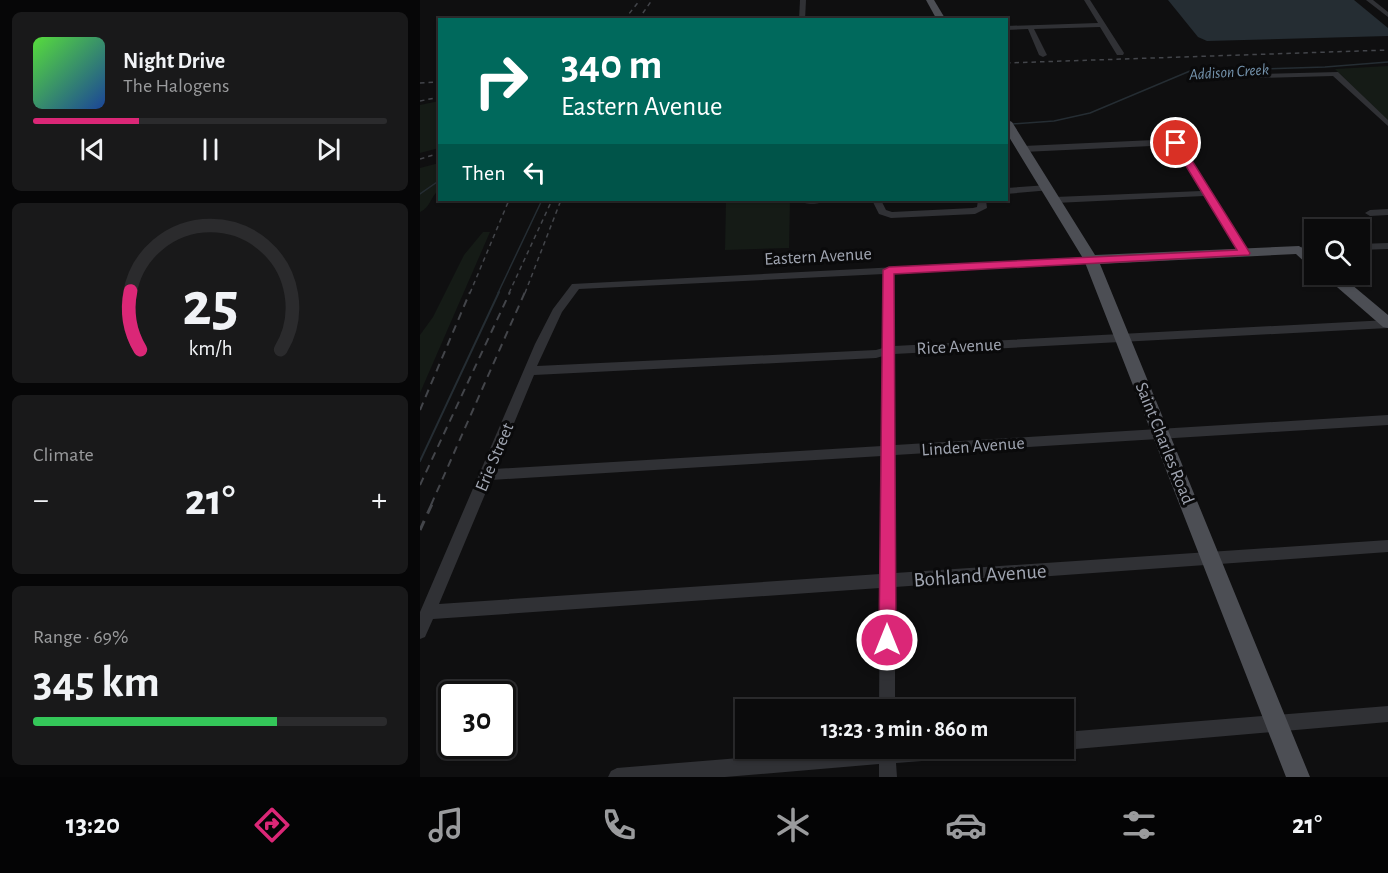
<!DOCTYPE html>
<meta charset="utf-8">
<style>
:root{--surface:#0b0b0c;--page:#19191a;--text:#f1f3f6;--muted:#9a9b9d;--line:#2b2b2d;--accent:#db2777}
body{margin:0;font-family:"Alegreya Sans",sans-serif;background:var(--page);color:var(--text);height:100vh;display:flex;flex-direction:column;font-size:22px;white-space:nowrap}
*{box-sizing:border-box;margin:0}
p{font-size:20px;color:var(--muted)}
.icon{flex:none;width:33px;height:33px;fill:none;stroke:currentColor;stroke-width:2;stroke-linecap:round;stroke-linejoin:round}
.map{position:relative;flex:1;overflow:hidden}
.drawer{display:flex;flex-direction:column;gap:12px;padding:12px;background:#060607;width:420px}
.drawer>*{flex:none}
.top-card{position:absolute;left:18px;top:18px;width:570px;height:183px;border-radius:0px;box-shadow:0 2px 4px #0004,0 0 0 2px var(--line);background:#00695c;color:#fff;overflow:hidden}
.tools{position:absolute;left:884px;top:219px;display:grid;gap:12px}
.tools a{display:grid;place-items:center;width:66px;height:66px;border-radius:0px;background:var(--surface);box-shadow:0 2px 4px #0004,0 0 0 2px var(--line);font-size:30px}
.speed{position:absolute;left:18px;top:681px;display:flex;gap:12px;font-size:30px;font-weight:700;text-align:center}
.speed>*{display:grid;place-content:center;width:78px;height:78px;border-radius:50%;background:var(--surface);box-shadow:0 2px 4px #0004,0 0 0 2px var(--line);line-height:1}
.speed .limit{border:3px solid #111;border-radius:9px;background:#fff;color:#111}
.pin{position:absolute;display:grid;place-items:center;width:51px;height:51px;color:#fff;margin:-26px;border:3px solid #fff;border-radius:50%;box-shadow:0 2px 6px #0007}
.me{position:absolute;width:66px;margin:-33px;rotate:0deg;stroke-linejoin:round;filter:drop-shadow(0 0 4px #0008)}
.turn{display:flex;align-items:center;gap:21px;height:126px;padding:0 24px;font-size:27px}
.turn .icon{width:78px;height:78px;stroke-width:2.5}
.turn b{display:block;font-size:42px;line-height:51px}
.then{display:flex;align-items:center;height:57px;padding:0 24px;background:#0003;gap:12px;font-size:22px}
.big{font-size:45px;font-weight:700;line-height:1.1}
.drawer .card{flex:1;display:flex;flex-direction:column;justify-content:center;gap:9px;min-width:0;padding:0 21px;border-radius:9px;background:var(--page)}
.drawer .dial{align-items:center;gap:0}
.dial svg{height:156px;overflow:visible;fill:none;stroke:var(--line);stroke-width:7;stroke-linecap:round;text-anchor:middle}
.dial text{fill:var(--text);stroke:none}
.song{display:flex;align-items:center;gap:18px}
.cover{width:72px;height:72px;border-radius:9px;background:linear-gradient(135deg,hsl(110 70% 55%),hsl(220 70% 35%))}
.played{height:6px;border-radius:3px;background:linear-gradient(90deg,var(--accent) 30%,var(--line) 30%)}
.keys{display:flex;justify-content:space-around;direction:ltr}
.heat{display:flex;justify-content:space-between;align-items:center;font-size:33px;direction:ltr}
.charge{height:9px;border-radius:4px;background:linear-gradient(90deg,#34c759 69%,var(--line) 0)}
.trip{position:absolute;left:315px;top:699px;width:339px;height:60px;border-radius:0px;background:var(--surface);box-shadow:0 2px 4px #0004,0 0 0 2px var(--line);font-weight:700;line-height:60px;text-align:center}
.dock{display:flex;height:96px;justify-content:space-around;align-items:center;background:#040405;color:var(--muted)}
.dock .icon{width:42px;height:42px}
.dock .selected{color:var(--accent)}
.dock b{font-size:27px;color:var(--text)}
main{display:flex;flex:1;min-height:0}
.map>svg:first-child{display:block}
.green{fill:#151b16}
.water{fill:#252d33}
.lines{fill:none;stroke-linecap:round;stroke-linejoin:round}
.stream-far1{stroke:#252d33;stroke-width:1.5}
.stream{stroke:#252d33;stroke-width:2}
.minor{fill:#303135;fill-rule:evenodd}
.major{fill:#4c4e54;fill-rule:evenodd}
.rail-far2{stroke:#43454a;stroke-width:1.5;stroke-dasharray:4.5 4;stroke-linecap:butt}
.rail-far1{stroke:#43454a;stroke-width:2;stroke-dasharray:8 6;stroke-linecap:butt}
.rail{stroke:#43454a;stroke-width:3;stroke-dasharray:10 8;stroke-linecap:butt}
.route{fill:#db2777;stroke:#8e194d;stroke-width:1.5}
.labels{text-anchor:middle;stroke-width:6;stroke-linejoin:round;paint-order:stroke}
.far-water-label{font-size:16px;font-style:italic;fill:#7594ae;stroke:#0a0a0b}
.street-label{font-size:18px;fill:#a0a5b1;stroke:#0a0a0b}
.near-street-label{font-size:21px;fill:#a0a5b1;stroke:#0a0a0b}
</style>
<main>
<section class="drawer">
<div class="card">
<div class="song"><i class="cover"></i><div><b>Night Drive</b><p>The Halogens</p></div></div>
<div class="played"></div>
<div class="keys"><svg class="icon" aria-label="previous" viewBox="0 0 24 24"><path d="M18 5L8 12l10 7zM5 5v14"/></svg><svg class="icon" aria-label="pause" viewBox="0 0 24 24"><path d="M8 5v14M16 5v14"/></svg><svg class="icon" aria-label="next" viewBox="0 0 24 24"><path d="M6 5l10 7-10 7zM19 5v14"/></svg></div>
</div>
<div class="card dial"><svg viewBox="0 0 100 80">
<path d="M14 69A42 42 0 1 1 86 69"/>
<path d="M14 69A42 42 0 0 1 9 39" stroke="#db2777"/>
<text x="50" y="56" font-size="32" font-weight="700">25</text>
<text x="50" y="72" font-size="11">km/h</text>
</svg></div>
<div class="card"><p>Climate</p>
<div class="heat"><a>−</a><b class="big">21°</b><a>+</a></div>
</div>
<div class="card"><p>Range · 69%</p><b class="big">345 km</b><div class="charge"></div></div>
</section>
<div class="map">
<svg width="968" height="777" viewBox="0 0 968 777">
<rect width="100%" height="100%" fill="#0f0f10"/>
<g class="green">
<polygon points="968,66 968,121 915,69"/>
<polygon points="19,101 19,148 0,153 0,105"/>
<path d="M19,163v27c-9,7 -8,17 -19,22v-44z"/>
<polygon points="306,200 370,200 369,248 305,250"/>
<polygon points="63,232 70,232 0,393 0,335 13,317 44,255"/>
</g>
<polygon class="water" points="748,0 934,0 968,28 968,36 787,41 778,37"/>
<g class="lines">
<g class="stream-far1">
<polyline points="592,124 634,121 670,113 770,71 905,67 968,62"/>
<polyline points="0,194 20,180"/>
<polyline points="78,293 122,200"/>
</g>
<polyline class="stream" points="0,461 79,292"/>
<g class="minor">
<polygon points="380,0 386,0 385,20 379,20"/>
<polygon points="664,0 670,0 704,53 703,55 697,55 680,27 614,29 627,55 623,57 619,55 608,29 586,30 586,26 678,23"/>
<polygon points="946,0 953,0 968,12 968,17"/>
<polygon points="918,72 968,120 968,126 913,76 837,78 833,76 837,74"/>
<polygon points="756,139 760,142 829,253 828,255 820,255 784,196 635,203 630,200 635,197 781,191 753,145 603,152 599,149 603,146"/>
<polygon points="628,185 631,186 631,190 586,194 586,188"/>
<path d="M378,200h28c-6,5 -22,5 -28,0z"/>
<polygon points="452,200 461,200 466,210 472,212 553,208 557,207 558,200 566,200 567,208 555,214 471,218 459,214"/>
<polygon points="968,209 968,215 950,216 945,213 950,210"/>
<polygon points="968,243 968,249 939,250 939,244"/>
<polygon points="894,246 894,252 879,253 874,250 879,247"/>
<path d="M671,257l5,3 -1,2 -201,11v73l494,-26v8l-494,26 1,91 493,-30v10l-493,30v118l493,-33v12l-493,35v123h-16l1,-122 -447,31 -8,18 -5,2v-27l115,-268 18,-35 19,-25zM464,274l-1,74 -7,2 -339,16 25,-54 17,-23zM463,356l-1,90 -387,23 39,-94 342,-17zM462,456l-2,118 -441,30 52,-124z"/>
<polygon points="968,706 968,722 644,750 641,748 644,748 644,732"/>
<polygon points="441,748 562,748 560,754 554,757 476,763 477,777 459,777 459,764 305,777 188,777 191,771 197,768"/>
</g>
<g class="major">
<polygon points="506,0 514,0 526,20 517,20"/>
<polygon points="586,119 592,122 675,255 879,246 894,256 894,267 889,266 876,254 680,264 890,777 866,777 664,260 586,132"/>
<polygon points="902,274 919,274 968,315 968,328 963,327"/>
</g>
<g class="rail-far2">
<polyline points="204,20 220,0"/>
<polyline points="218,20 232,0"/>
<polyline points="586,63 968,50"/>
<polyline points="0,83 20,82"/>
<polyline points="0,101 20,97"/>
<polyline points="0,159 20,153"/>
<polyline points="50,293 89,200"/>
<polyline points="89,293 132,200"/>
<polyline points="105,293 141,200"/>
</g>
<g class="rail-far1">
<polyline points="0,410 50,292"/>
<polyline points="0,485 90,292"/>
<polyline points="11,505 105,292"/>
</g>
<polyline class="rail" points="0,530 12,504"/>
</g>
<polygon class="route" points="756,140 761,143 830,253 829,255 474,274 476,640 474,646 467,648 461,646 459,640 463,270 469,267 817,250 752,143"/>
<g class="labels">
<g class="far-water-label">
<text transform="translate(809 71) rotate(-4)" y="6">Addison Creek</text>
</g>
<g class="street-label">
<text transform="translate(398 256) rotate(-3)" y="6">Eastern Avenue</text>
<text transform="translate(539 346) rotate(-3)" y="6">Rice Avenue</text>
<text transform="translate(745 443) rotate(68)" y="6">Saint Charles Road</text>
<text transform="translate(553 446) rotate(-4)" y="6">Linden Avenue</text>
<text transform="translate(74 457) rotate(-67)" y="6">Erie Street</text>
</g>
<g class="near-street-label">
<text transform="translate(560 575) rotate(-4)" y="7">Bohland Avenue</text>
</g>
</g>
</svg>
<div class="tools">
<a><svg class="icon" aria-label="search" viewBox="0 0 24 24"><circle cx="10" cy="10" r="6"/><path d="M15 15l6 6"/></svg></a>
</div>
<div class="speed"><div class="limit">30</div></div>
<div class="pin" style="left:756px;top:143px;background:#d93025"><svg class="icon" aria-label="arrive" viewBox="0 0 24 24"><path d="M6 21V4h12l-3 4 3 4H6"/></svg></div>
<svg class="me" style="left:467px;top:640px" viewBox="-20 -20 40 40"><circle r="17" fill="#db2777" stroke="#fff" stroke-width="3"/><path d="M0-11L8 9 0 5-8 9z" fill="#fff"/></svg>
<div class="trip">13:23 · 3 min · 860 m</div>
<div class="top-card">
<div class="turn"><svg class="icon" aria-label="right" viewBox="0 0 24 24"><path d="M7 20v-9h11M14 6l5 5-5 5"/></svg><div><b>340 m</b>Eastern Avenue</div></div>
<div class="then">Then<svg class="icon" aria-label="left" viewBox="0 0 24 24"><path d="M17 20v-9H6M10 6l-5 5 5 5"/></svg></div>
</div>
</div>
</main>
<nav class="dock">
<b>13:20</b>
<svg class="icon selected" aria-label="directions" viewBox="0 0 24 24"><path d="M12 3l9 9-9 9-9-9zM9 14v-3h6M13 9l2 2-2 2"/></svg>
<svg class="icon" aria-label="music" viewBox="0 0 24 24"><path d="M9 18V5l10-2v13"/><circle cx="6" cy="18" r="3"/><circle cx="16" cy="16" r="3"/></svg>
<svg class="icon" aria-label="phone" viewBox="0 0 24 24"><path d="M5 4h4l2 5-3 2q2 4 5 5l2-3 5 2v4C11 20 4 13 5 4z"/></svg>
<svg class="icon" aria-label="climate" viewBox="0 0 24 24"><path d="M12 3v18M4 7l16 10M4 17L20 7"/></svg>
<svg class="icon" aria-label="car" viewBox="0 0 24 24"><path d="M5 17H2v-5l4-1 3-4h7l3 4 3 1v5h-3M9 17h6M6 11h13"/><circle cx="7" cy="17" r="2"/><circle cx="17" cy="17" r="2"/></svg>
<svg class="icon" aria-label="filters" viewBox="0 0 24 24"><path d="M4 7h16M4 17h16"/><circle cx="9" cy="7" r="2"/><circle cx="15" cy="17" r="2"/></svg>
<b>21°</b>
</nav>
